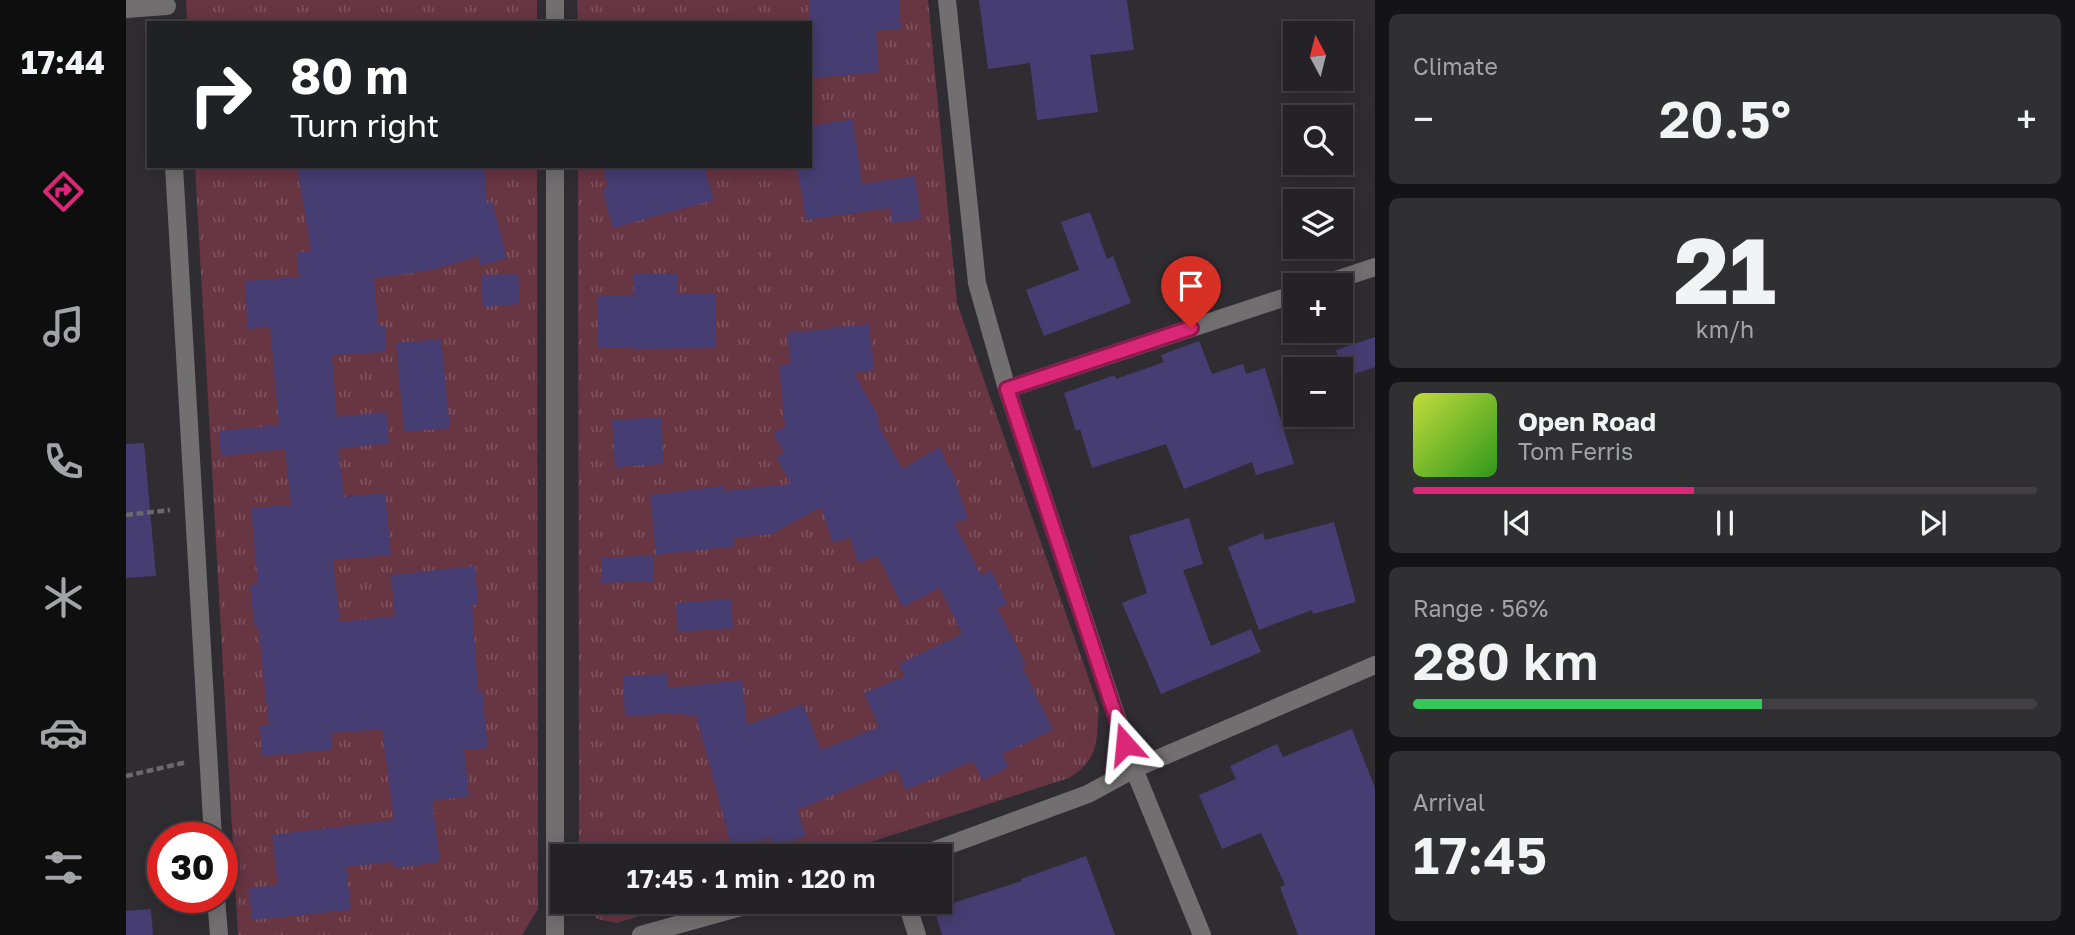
<!DOCTYPE html>
<meta charset="utf-8">
<style>
:root{--surface:#242226;--page:#302f32;--text:#f1f3f6;--muted:#a3a4a7;--line:#413f43;--accent:#db2777}
body{margin:0;font-family:"Golos Text",sans-serif;background:var(--page);color:var(--text);height:100vh;display:flex;flex-direction:column;font-size:26px;white-space:nowrap}
*{box-sizing:border-box;margin:0}
p{font-size:23px;color:var(--muted)}
.icon{flex:none;width:38px;height:38px;fill:none;stroke:currentColor;stroke-width:2;stroke-linecap:round;stroke-linejoin:round}
.map{position:relative;flex:1;overflow:hidden}
.details{display:flex;flex-direction:column;gap:14px;padding:14px;background:#141315;width:700px}
.details>*{flex:none}
.top-card{position:absolute;left:21px;top:21px;width:665px;height:147px;border-radius:0px;box-shadow:0 4px 18px #0003,0 0 0 2px var(--line);background:#202124;color:#fff;overflow:hidden}
.needle{width:46px;rotate:353deg}
.controls{position:absolute;left:1157px;top:21px;display:grid;gap:14px}
.controls a{display:grid;place-items:center;width:70px;height:70px;border-radius:0px;background:var(--surface);box-shadow:0 4px 18px #0003,0 0 0 2px var(--line);font-size:35px}
.speed{position:absolute;left:21px;top:822px;display:flex;gap:14px;font-size:35px;font-weight:700;text-align:center}
.speed>*{display:grid;place-content:center;width:91px;height:91px;border-radius:50%;background:var(--surface);box-shadow:0 4px 18px #0003,0 0 0 2px var(--line);line-height:1}
.speed .limit{border:10px solid #d22;background:#fff;color:#111}
.pin{position:absolute;display:grid;place-items:center;width:60px;height:60px;color:#fff;margin:-72px -30px;border-radius:50% 50% 50% 0;rotate:-45deg;box-shadow:0 0 7px #0007}
.pin .icon{rotate:45deg}
.me{position:absolute;width:77px;margin:-38px;rotate:342deg;stroke-linejoin:round;filter:drop-shadow(0 0 5px #0008)}
.turn{display:flex;align-items:center;gap:24px;height:147px;padding:0 28px;font-size:32px}
.turn .icon{width:91px;height:91px;stroke-width:2.5}
.turn b{display:block;font-size:49px;line-height:60px}
.big{font-size:52px;font-weight:600;line-height:1.1}
.details .widget{flex:1;display:flex;flex-direction:column;justify-content:center;gap:10px;min-width:0;padding:0 24px;border-radius:10px;background:var(--page)}
.details .dial{align-items:center;gap:0}
.dial b{font-size:91px;line-height:1}
.song{display:flex;align-items:center;gap:21px}
.cover{width:84px;height:84px;border-radius:10px;background:linear-gradient(135deg,hsl(70 70% 55%),hsl(110 70% 35%))}
.played{height:7px;border-radius:4px;background:linear-gradient(90deg,var(--accent) 45%,var(--line) 45%)}
.keys{display:flex;justify-content:space-around;direction:ltr}
.heat{display:flex;justify-content:space-between;align-items:center;font-size:38px;direction:ltr}
.charge{height:10px;border-radius:5px;background:linear-gradient(90deg,#34c759 56%,var(--line) 0)}
.trip{position:absolute;left:424px;top:844px;width:402px;height:70px;border-radius:0px;background:var(--surface);box-shadow:0 4px 18px #0003,0 0 0 2px var(--line);font-weight:600;line-height:70px;text-align:center}
main{display:flex;flex:1;min-height:0}
.tabs{display:flex;flex-direction:column;width:126px;justify-content:space-around;align-items:center;background:#0e0e0f;color:var(--muted)}
.tabs .icon{width:49px;height:49px}
.tabs .active{color:var(--accent)}
.tabs b{font-size:32px;color:var(--text)}
.map>svg:first-child{display:block}
.grass{fill:url(#grass-tufts)}
.building{fill:#463d72}
.lines{fill:none;stroke-linecap:round;stroke-linejoin:round}
.path{stroke:#6b686d;stroke-width:4.5;stroke-dasharray:7 3.5;stroke-linecap:butt}
.minor{stroke:#726f71;stroke-width:18}
.route-casing{stroke:#8e194d;stroke-width:18}
.route{stroke:#db2777;stroke-width:12}
</style>
<main>
<nav class="tabs">
<b>17:44</b>
<svg class="icon active" aria-label="directions" viewBox="0 0 24 24"><path d="M12 3l9 9-9 9-9-9zM9 14v-3h6M13 9l2 2-2 2"/></svg>
<svg class="icon" aria-label="music" viewBox="0 0 24 24"><path d="M9 18V5l10-2v13"/><circle cx="6" cy="18" r="3"/><circle cx="16" cy="16" r="3"/></svg>
<svg class="icon" aria-label="phone" viewBox="0 0 24 24"><path d="M5 4h4l2 5-3 2q2 4 5 5l2-3 5 2v4C11 20 4 13 5 4z"/></svg>
<svg class="icon" aria-label="climate" viewBox="0 0 24 24"><path d="M12 3v18M4 7l16 10M4 17L20 7"/></svg>
<svg class="icon" aria-label="car" viewBox="0 0 24 24"><path d="M5 17H2v-5l4-1 3-4h7l3 4 3 1v5h-3M9 17h6M6 11h13"/><circle cx="7" cy="17" r="2"/><circle cx="17" cy="17" r="2"/></svg>
<svg class="icon" aria-label="filters" viewBox="0 0 24 24"><path d="M4 7h16M4 17h16"/><circle cx="9" cy="7" r="2"/><circle cx="15" cy="17" r="2"/></svg>
</nav>
<div class="map">
<svg width="1249" height="935" viewBox="0 0 1249 935">
<defs>
<pattern id="grass-tufts" width="24" height="20" patternUnits="userSpaceOnUse" patternTransform="scale(1.75)"><rect width="24" height="20" fill="#683543"/><path d="M3 7l-1-3M5 7V3M7 7l1-3M15 17l-1-3M17 17v-4M19 17l1-3" fill="none" stroke="#7d525e"/></pattern>
</defs>
<rect width="100%" height="100%" fill="#302d32"/>
<g class="grass">
<polygon points="60,0 411,0 411,23 61,23"/>
<path d="M451,0h351l29,303 142,405c-3,33 1,51 -30,70l-242,78h-248l-1,-690h232v-143h-232z"/>
<polygon points="69,166 411,166 412,909 396,935 112,935"/>
<polygon points="459,901 559,901 491,923 471,919"/>
</g>
<g class="building">
<polygon points="684,0 773,0 775,29 750,31 753,72 684,78"/>
<polygon points="853,0 1001,0 1008,50 964,55 972,112 911,120 904,63 862,69"/>
<polygon points="727,119 736,184 789,176 795,219 766,223 764,208 680,220 671,166 684,166 684,126"/>
<polygon points="171,166 358,166 361,203 366,202 381,258 354,266 353,256 302,271 248,278 252,326 259,326 260,352 206,355 211,417 260,412 263,443 212,449 218,497 259,493 265,555 207,560 214,622 269,616 265,575 349,566 352,604 346,605 352,691 356,690 362,748 338,750 343,796 306,801 314,862 268,868 267,862 220,867 225,910 126,920 123,888 152,885 146,835 268,820 256,729 205,733 206,750 136,756 134,726 143,725 132,625 128,625 124,585 132,584 125,508 165,505 159,449 95,456 93,431 153,425 144,327 122,329 119,281 173,277 171,252 185,251"/>
<polygon points="477,166 578,166 588,200 487,228 476,189 482,187"/>
<polygon points="964,212 981,259 987,256 1005,303 918,336 900,290 953,270 935,222"/>
<polygon points="552,273 552,294 589,293 590,348 508,349 508,347 472,348 471,296 508,295 508,274"/>
<polygon points="392,274 394,304 357,307 355,275"/>
<polygon points="743,324 748,370 728,373 754,420 751,422 776,469 814,447 822,468 825,467 842,519 828,523 855,575 865,570 881,604 871,608 900,664 896,666 927,730 876,754 883,767 857,780 847,761 780,790 771,769 671,810 680,836 646,847 643,838 606,848 570,715 559,716 558,713 499,716 497,676 542,674 542,688 616,680 621,725 677,704 695,750 753,727 738,693 779,676 773,664 836,634 814,588 777,607 752,556 732,563 724,537 707,543 695,507 646,534 608,538 609,546 530,555 524,495 598,486 599,491 665,484 650,457 658,453 647,434 659,427 653,365 665,364 661,333"/>
<polygon points="1249,337 1249,367 1219,377 1210,350"/>
<polygon points="315,339 324,428 278,432 270,343"/>
<polygon points="1073,341 1086,374 1117,364 1120,374 1139,368 1168,464 1130,475 1126,462 1058,489 1040,444 966,468 954,429 950,431 938,393 989,375 990,379 1038,362 1035,355"/>
<polygon points="535,417 538,464 489,467 486,420"/>
<polygon points="18,443 30,576 0,578 0,444"/>
<polygon points="1063,518 1077,564 1057,570 1085,646 1125,629 1135,652 1035,694 996,603 1021,593 1003,536"/>
<polygon points="1208,522 1230,602 1187,614 1186,610 1133,630 1102,547 1137,533 1139,540"/>
<polygon points="527,555 528,581 476,583 475,558"/>
<polygon points="605,599 607,628 552,632 550,603"/>
<polygon points="1226,729 1249,788 1249,935 1172,935 1154,887 1159,885 1135,833 1096,849 1073,795 1110,779 1104,766 1151,744 1157,757"/>
<polygon points="960,856 989,935 816,935 808,909 896,881 895,879"/>
<polygon points="25,909 27,935 0,935 0,911"/>
</g>
<g class="lines">
<g class="path">
<polyline points="0,515 44,510"/>
<polyline points="0,776 61,762"/>
</g>
<g class="minor">
<polyline points="821,0 851,283 881,389 1008,769 1076,935"/>
<polyline points="0,9 41,6"/>
<polyline points="429,23 429,0"/>
<polyline points="48,166 87,838"/>
<polyline points="1194,285 1249,267"/>
<polyline points="881,389 1169,294"/>
<polyline points="793,856 962,794 1008,769 1249,665"/>
<polyline points="90,898 93,935"/>
<polyline points="780,901 791,935"/>
<polyline points="429,935 429,166"/>
<polyline points="515,935 637,901"/>
</g>
</g>
<g class="lines">
<g class="route-casing">
<polyline id="route" points="999,744 881,389 1065,328"/>
</g>
<use href="#route" class="route"/>
</g>
</svg>
<div class="controls">
<a><svg class="needle" viewBox="-14 -14 28 28"><path d="M0-13l5 13h-10z" fill="#e53935"/><path d="M0 13l5-13h-10z" fill="#a3a4a7"/></svg></a>
<a><svg class="icon" aria-label="search" viewBox="0 0 24 24"><circle cx="10" cy="10" r="6"/><path d="M15 15l6 6"/></svg></a>
<a><svg class="icon" aria-label="layers" viewBox="0 0 24 24"><path d="M12 4l9 5-9 5-9-5zM3 14l9 5 9-5"/></svg></a>
<a>+</a>
<a>−</a>
</div>
<div class="speed"><div class="limit">30</div></div>
<div class="pin" style="left:1065px;top:328px;background:#d93025"><svg class="icon" aria-label="arrive" viewBox="0 0 24 24"><path d="M6 21V4h12l-3 4 3 4H6"/></svg></div>
<svg class="me" style="left:999px;top:744px" viewBox="-20 -20 40 40"><path d="M0-17L14 15 0 8-14 15z" fill="#db2777" stroke="#fff" stroke-width="4"/></svg>
<div class="trip">17:45 · 1 min · 120 m</div>
<div class="top-card">
<div class="turn"><svg class="icon" aria-label="right" viewBox="0 0 24 24"><path d="M7 20v-9h11M14 6l5 5-5 5"/></svg><div><b>80 m</b>Turn right</div></div>
</div>
</div>
<section class="details">
<div class="widget"><p>Climate</p>
<div class="heat"><a>−</a><b class="big">20.5°</b><a>+</a></div>
</div>
<div class="widget dial"><b>21</b><p>km/h</p></div>
<div class="widget">
<div class="song"><i class="cover"></i><div><b>Open Road</b><p>Tom Ferris</p></div></div>
<div class="played"></div>
<div class="keys"><svg class="icon" aria-label="previous" viewBox="0 0 24 24"><path d="M18 5L8 12l10 7zM5 5v14"/></svg><svg class="icon" aria-label="pause" viewBox="0 0 24 24"><path d="M8 5v14M16 5v14"/></svg><svg class="icon" aria-label="next" viewBox="0 0 24 24"><path d="M6 5l10 7-10 7zM19 5v14"/></svg></div>
</div>
<div class="widget"><p>Range · 56%</p><b class="big">280 km</b><div class="charge"></div></div>
<div class="widget"><p>Arrival</p><b class="big">17:45</b></div>
</section>
</main>
